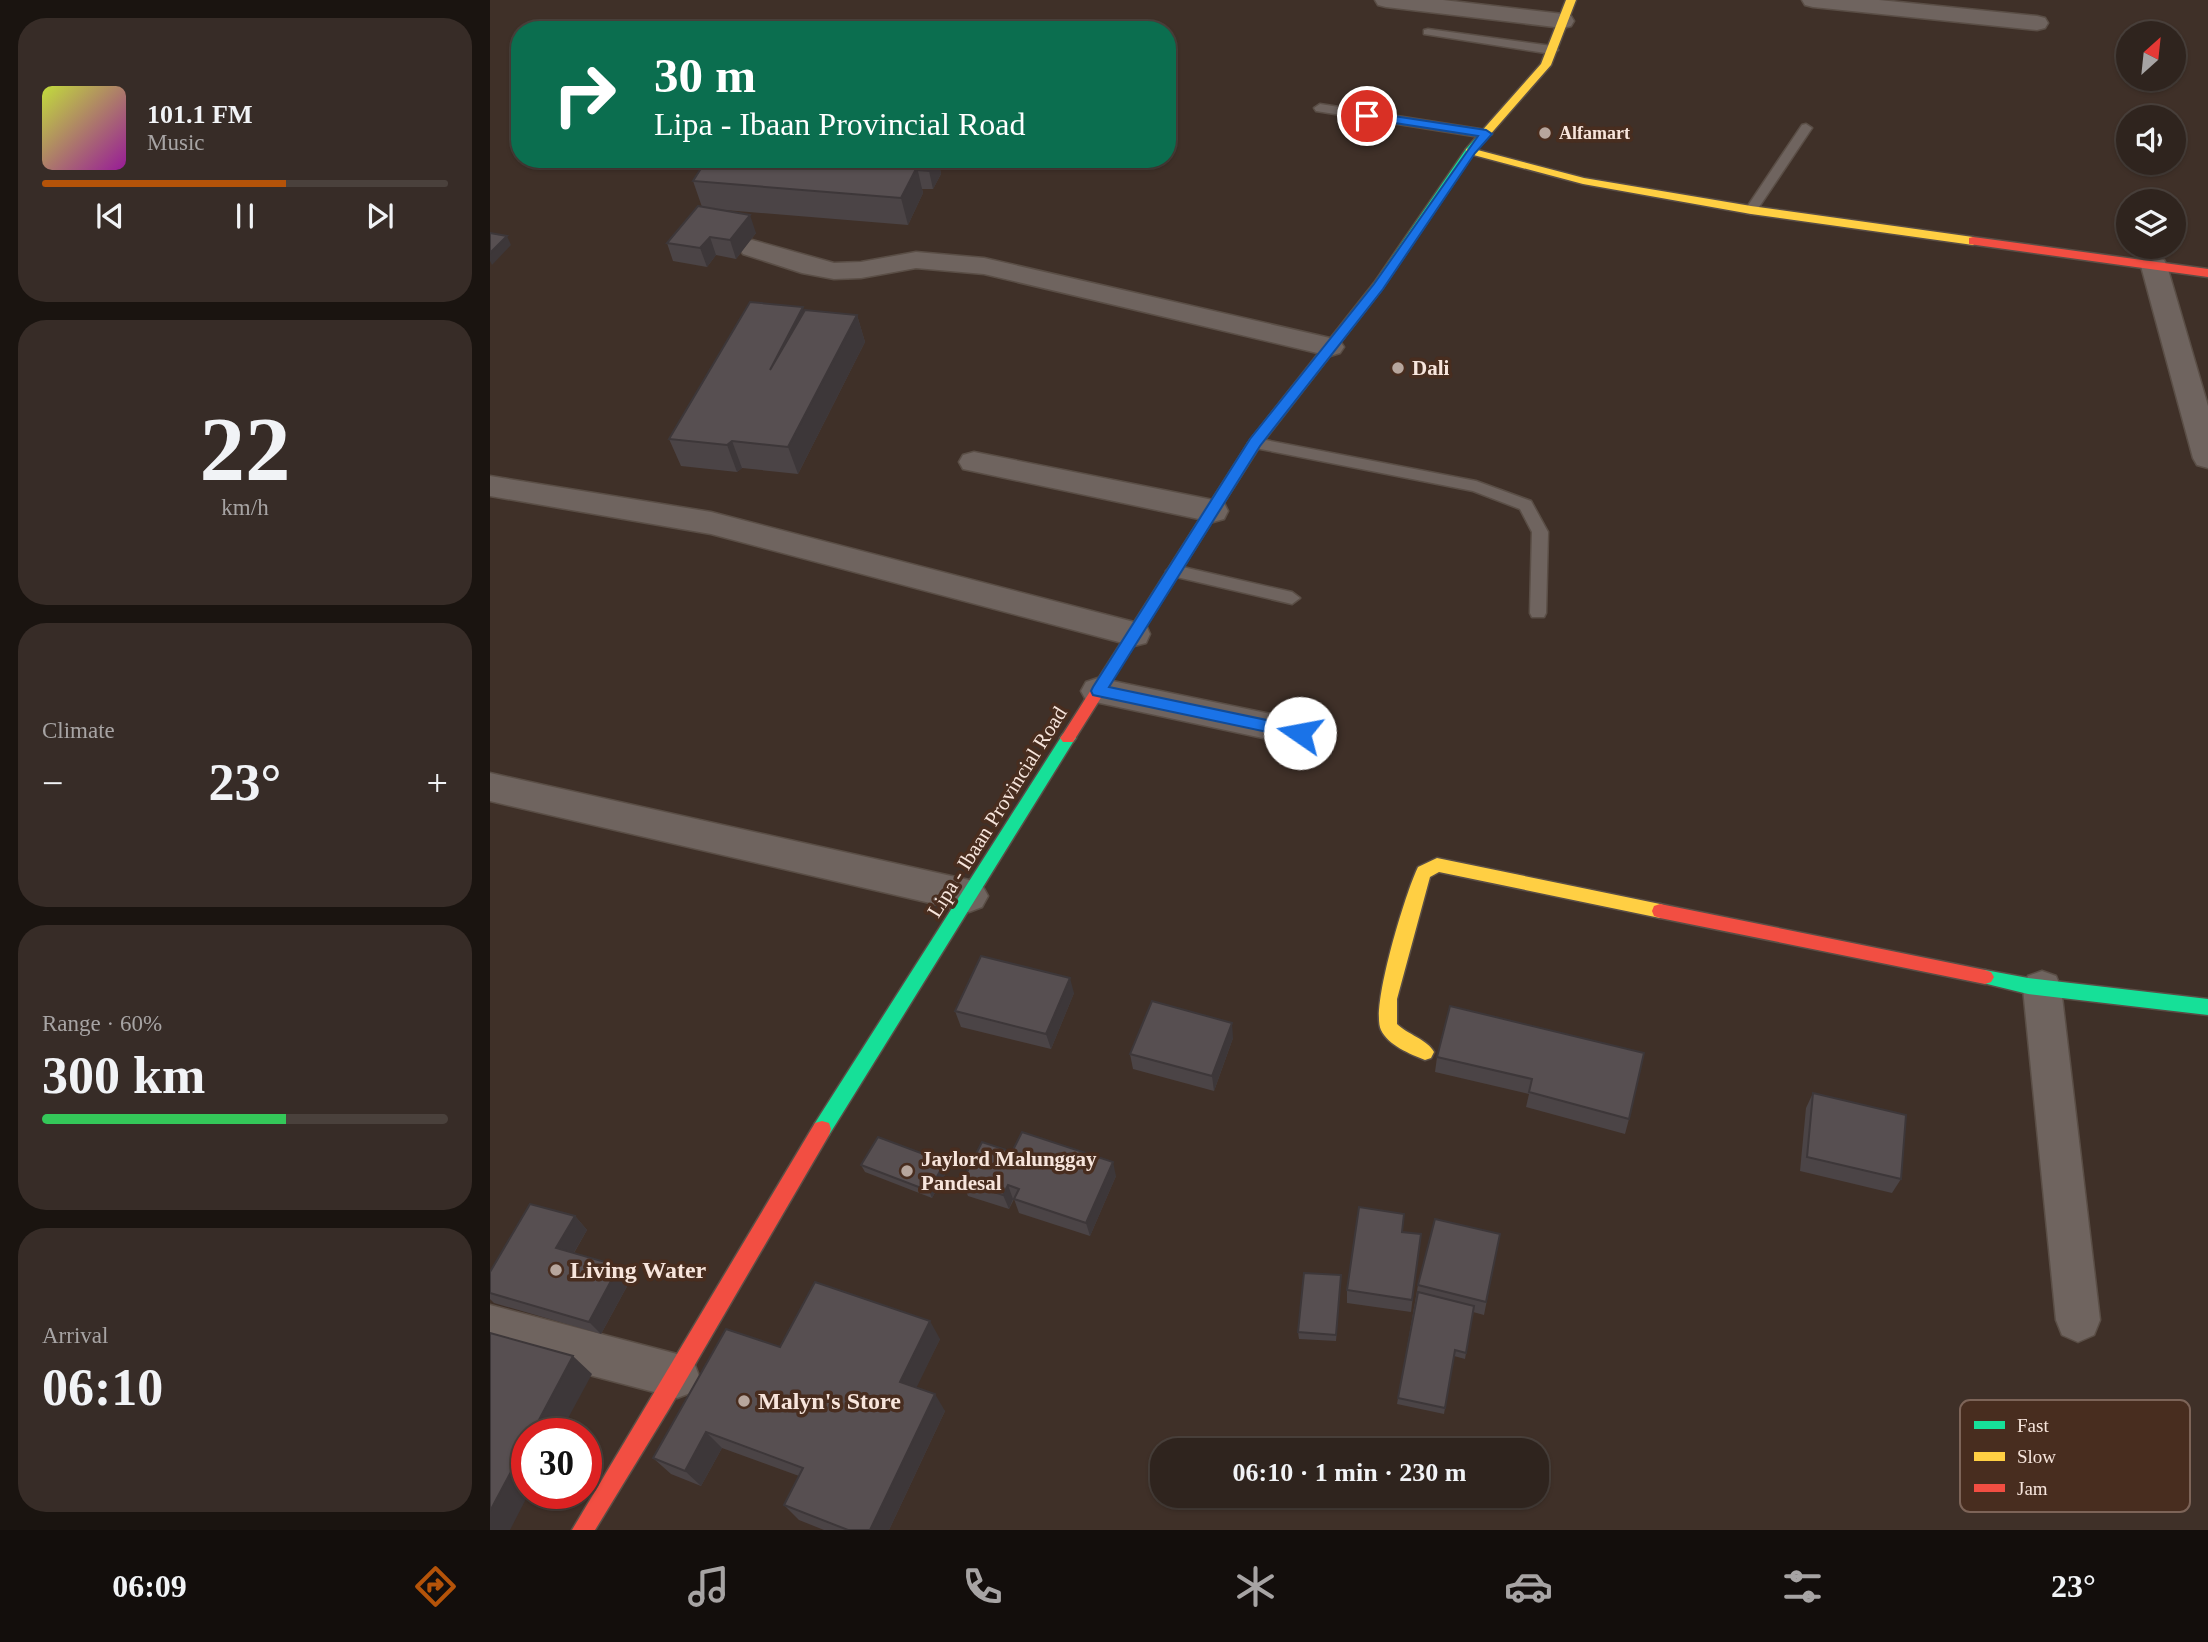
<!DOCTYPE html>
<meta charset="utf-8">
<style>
:root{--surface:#2f241e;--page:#372c27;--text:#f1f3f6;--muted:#a7a4a4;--line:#4a413c;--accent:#b45309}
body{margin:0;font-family:Georgia,serif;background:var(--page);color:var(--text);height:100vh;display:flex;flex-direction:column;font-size:26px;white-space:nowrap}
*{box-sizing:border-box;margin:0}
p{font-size:23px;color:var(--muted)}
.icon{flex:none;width:38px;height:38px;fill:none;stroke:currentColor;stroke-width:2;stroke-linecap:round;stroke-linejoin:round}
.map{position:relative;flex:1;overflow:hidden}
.side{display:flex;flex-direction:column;gap:18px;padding:18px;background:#1a1410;width:490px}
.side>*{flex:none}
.hud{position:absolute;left:21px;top:21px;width:665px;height:147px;border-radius:28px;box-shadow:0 2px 5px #0004,0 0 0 2px var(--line);background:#0b6e4f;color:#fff;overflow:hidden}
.needle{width:46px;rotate:27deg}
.controls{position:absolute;left:1626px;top:21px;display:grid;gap:14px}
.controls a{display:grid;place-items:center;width:70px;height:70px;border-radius:50%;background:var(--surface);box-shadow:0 2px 5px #0004,0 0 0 2px var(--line);font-size:35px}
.speed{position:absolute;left:21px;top:1418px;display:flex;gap:14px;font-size:35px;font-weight:700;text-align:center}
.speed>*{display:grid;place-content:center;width:91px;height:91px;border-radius:50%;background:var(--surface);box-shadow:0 2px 5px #0004,0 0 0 2px var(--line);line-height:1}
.speed .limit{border:10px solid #d22;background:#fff;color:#111}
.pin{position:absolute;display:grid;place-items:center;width:60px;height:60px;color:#fff;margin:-30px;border:4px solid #fff;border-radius:50%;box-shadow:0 2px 7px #0007}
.me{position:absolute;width:77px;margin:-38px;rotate:282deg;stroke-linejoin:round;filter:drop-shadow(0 0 5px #0008)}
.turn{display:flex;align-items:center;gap:24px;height:147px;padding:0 28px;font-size:32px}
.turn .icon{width:91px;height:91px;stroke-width:2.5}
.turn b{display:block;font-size:49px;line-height:60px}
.big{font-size:52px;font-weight:600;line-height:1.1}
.side .widget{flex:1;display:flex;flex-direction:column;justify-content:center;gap:10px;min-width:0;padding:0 24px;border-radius:28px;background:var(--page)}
.side .dial{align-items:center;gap:0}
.dial b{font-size:91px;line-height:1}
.song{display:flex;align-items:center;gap:21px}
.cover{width:84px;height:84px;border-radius:10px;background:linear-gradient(135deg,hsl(70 70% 55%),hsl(300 70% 35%))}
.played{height:7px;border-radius:4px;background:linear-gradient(90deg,var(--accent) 60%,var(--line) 60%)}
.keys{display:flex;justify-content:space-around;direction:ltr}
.heat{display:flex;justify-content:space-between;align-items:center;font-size:38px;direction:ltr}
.charge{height:10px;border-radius:5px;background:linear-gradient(90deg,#34c759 60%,var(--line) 0)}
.trip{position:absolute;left:660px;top:1438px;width:399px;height:70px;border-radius:28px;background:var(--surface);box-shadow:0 2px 5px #0004,0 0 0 2px var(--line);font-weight:600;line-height:70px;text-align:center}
.tab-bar{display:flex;height:112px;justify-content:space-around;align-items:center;background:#130e0c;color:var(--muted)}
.tab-bar .icon{width:49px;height:49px}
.tab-bar .on{color:var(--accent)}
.tab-bar b{font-size:32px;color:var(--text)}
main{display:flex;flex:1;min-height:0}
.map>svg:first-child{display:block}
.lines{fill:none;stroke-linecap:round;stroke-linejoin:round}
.lane-casing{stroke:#5a4e46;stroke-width:3}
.street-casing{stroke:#5a4e46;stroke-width:3}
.fast-casing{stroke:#5a4e46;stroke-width:3}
.slow-casing{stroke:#5a4e46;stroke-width:3}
.jam-casing{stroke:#5a4e46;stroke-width:3}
.lane{fill:#6f645f;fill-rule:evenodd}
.street{fill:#6f645f;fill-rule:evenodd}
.fast{fill:#16e098;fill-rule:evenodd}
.slow{fill:#ffcf43;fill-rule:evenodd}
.jam{fill:#f24e42;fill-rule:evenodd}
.wall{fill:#4b4446}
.shaded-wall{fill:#3d3739}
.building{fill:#574f51;stroke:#3d3739;stroke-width:2}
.route{fill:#1a73e8;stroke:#114b97;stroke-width:2}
.poi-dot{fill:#b7a69d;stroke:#482d1f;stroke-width:2.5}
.labels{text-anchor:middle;stroke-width:7;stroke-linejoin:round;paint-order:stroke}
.far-poi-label{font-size:18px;font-weight:bold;fill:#f7e5dc;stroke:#482d1f;text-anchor:start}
.poi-label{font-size:21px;font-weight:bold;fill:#f7e5dc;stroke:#482d1f;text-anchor:start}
.street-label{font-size:21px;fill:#f7e5dc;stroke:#482d1f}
.near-poi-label{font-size:24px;font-weight:bold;fill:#f7e5dc;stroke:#482d1f;text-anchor:start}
.key{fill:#482d1f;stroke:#7d6458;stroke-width:2}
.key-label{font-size:19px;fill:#f7e5dc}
</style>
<main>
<section class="side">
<div class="widget">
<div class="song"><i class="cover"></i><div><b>101.1 FM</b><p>Music</p></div></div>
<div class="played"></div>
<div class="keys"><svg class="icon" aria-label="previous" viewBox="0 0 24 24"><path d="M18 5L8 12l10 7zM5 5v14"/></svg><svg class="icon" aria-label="pause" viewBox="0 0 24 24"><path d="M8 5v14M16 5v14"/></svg><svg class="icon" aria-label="next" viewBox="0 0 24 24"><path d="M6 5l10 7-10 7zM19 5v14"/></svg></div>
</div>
<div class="widget dial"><b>22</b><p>km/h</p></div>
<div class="widget"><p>Climate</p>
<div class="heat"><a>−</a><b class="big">23°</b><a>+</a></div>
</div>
<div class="widget"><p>Range · 60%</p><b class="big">300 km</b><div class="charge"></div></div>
<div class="widget"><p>Arrival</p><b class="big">06:10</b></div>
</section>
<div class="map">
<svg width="1718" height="1530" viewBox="0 0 1718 1530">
<rect width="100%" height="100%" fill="#3f3028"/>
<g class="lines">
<g class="lane-casing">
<g id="lane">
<polygon points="938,29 1062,46 1068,50 1062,54 934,34 934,30"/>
<polygon points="830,104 996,130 1002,134 996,138 826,111 824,108"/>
<polygon points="1316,124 1322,128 1267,210 1261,214 1256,213 1255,210 1312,125"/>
<polygon points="765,438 986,481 1041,501 1058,532 1056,613 1054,617 1042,617 1040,613 1042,532 1030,509 983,491 760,447 758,443"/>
<polygon points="684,565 802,592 810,598 802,604 678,575 676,571"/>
</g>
</g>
<g class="street-casing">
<g id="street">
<polygon points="885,0 953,0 1073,14 1081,16 1084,21 1081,26 1073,28 896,7 888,5"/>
<polygon points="1312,0 1389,0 1547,16 1555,18 1558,23 1555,28 1547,30 1323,7 1315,5"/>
<polygon points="262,240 344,263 371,262 426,252 494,258 840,338 850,341 854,347 850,353 840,356 494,274 426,268 371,278 344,279 312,273 253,254 249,248 253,242"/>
<polygon points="1664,258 1674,260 1677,266 1718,406 1718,468 1707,465 1703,458 1651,266 1654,260"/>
<polygon points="484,452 723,500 734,503 738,511 734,519 723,522 473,469 469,462 473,455"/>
<polygon points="0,476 221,512 644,622 656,625 660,634 656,643 644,646 221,534 0,496"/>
<polygon points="608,678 810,720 822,724 827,733 822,742 810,746 596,700 591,691 596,682"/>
<polygon points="0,773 479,880 492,885 498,896 492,907 479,912 0,801"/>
<polygon points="1552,971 1566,976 1571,988 1610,1320 1604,1335 1588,1342 1572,1335 1566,1320 1533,988 1538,976"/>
<polygon points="0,1305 187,1354 203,1360 209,1376 203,1392 187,1398 0,1349"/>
</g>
</g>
<g class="fast-casing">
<g id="fast">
<polygon points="990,133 1000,135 984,153 892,289 770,446 721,523 711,523 709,520 760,440 884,283 976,149"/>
<polygon points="578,732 583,734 586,738 583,742 339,1135 332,1137 325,1135 323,1129 325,1123 573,734"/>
<polygon points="1495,970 1538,978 1718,999 1718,1015 1538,994 1489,982 1486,977 1489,972"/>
</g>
</g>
<g class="slow-casing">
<g id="slow">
<polygon points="1076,0 1086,0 1061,65 998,137 990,137 990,133 1051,64"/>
<polygon points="980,148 1094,178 1261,206 1483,237 1489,241 1483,245 1261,214 1093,184 976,153 976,149"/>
<path d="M947,858l223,46 6,2 2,5 -2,5 -6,2 -221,-46 -9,5 -33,122v25c10,10 31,16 37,28l-3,6 -6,2c-15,-6 -37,-15 -44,-30 -11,-22 25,-139 37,-163z"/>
</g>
</g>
<g class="jam-casing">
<g id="jam">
<polygon points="1483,237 1718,269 1718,277 1479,244 1479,238"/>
<polygon points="716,515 723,520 583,742 573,742 570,738 573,734 711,517"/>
<polygon points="1170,904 1495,970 1501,972 1504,977 1501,982 1495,984 1170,918 1164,916 1162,911 1164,906"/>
<polygon points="332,1121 339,1123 341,1129 339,1135 179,1409 105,1530 82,1530 325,1123"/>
</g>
</g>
<use href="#lane" class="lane"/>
<use href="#street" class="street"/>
<use href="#fast" class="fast"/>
<use href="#slow" class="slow"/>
<use href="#jam" class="jam"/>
</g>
<g class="wall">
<polygon points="373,159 448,159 451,174 443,189 432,189 433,193 418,225 223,209 266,233 246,259 226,255 217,267 183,261 177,243 212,207 203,181 372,163"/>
<polygon points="314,311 367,315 375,342 308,474 252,468 247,472 191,466 179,439"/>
<polygon points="584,993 561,1049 471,1027 465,1011"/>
<polygon points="960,1006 1139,1119 1135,1134 1036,1107 1039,1094 945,1072 947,1057"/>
<polygon points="743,1038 724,1091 643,1069 640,1054"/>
<polygon points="1323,1093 1411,1179 1402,1193 1310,1171 1316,1108"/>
<polygon points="522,1152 626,1176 600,1236 529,1213 524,1199 519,1209 478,1196 472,1182"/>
<polygon points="455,1162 458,1169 442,1198 375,1172 371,1165"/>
<polygon points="85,1216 97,1230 84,1253 141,1279 111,1334 4,1303 0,1299 0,1272"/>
<polygon points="913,1232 931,1234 921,1312 857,1303 857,1290"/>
<polygon points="1010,1234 994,1315 983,1312 975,1359 964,1356 954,1414 907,1404 928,1285"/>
<polygon points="851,1275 846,1341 809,1339 808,1332"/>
<polygon points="450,1339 426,1387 455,1411 399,1530 334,1530 309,1520 294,1505 309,1476 232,1448 211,1486 181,1474 163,1458 290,1347"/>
</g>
<g class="shaded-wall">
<polygon points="445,159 448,159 451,174 443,189 439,171"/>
<polygon points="427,167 433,193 418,225 411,198"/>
<polygon points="260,215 266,233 246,259 240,240"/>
<polygon points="17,236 21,245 2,265 0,261 0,253"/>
<polygon points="220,237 226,255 217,267 210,248"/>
<polygon points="313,307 321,334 280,370"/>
<polygon points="367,315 375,342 308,474 298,447"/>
<polygon points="242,441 252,468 247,472 237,445"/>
<polygon points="580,978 584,993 561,1049 556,1034"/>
<polygon points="742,1023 743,1038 724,1091 722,1076"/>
<polygon points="455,1162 458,1169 442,1198 439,1191"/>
<polygon points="623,1162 626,1176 600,1236 596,1223"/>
<polygon points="518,1185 523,1199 519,1209 513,1195"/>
<polygon points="85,1216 97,1230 79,1261 66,1248"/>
<polygon points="129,1266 141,1279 111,1334 99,1322"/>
<polygon points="440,1321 450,1339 421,1399 410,1382"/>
<polygon points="83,1356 102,1374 70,1433 42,1433"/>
<polygon points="445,1394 455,1411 399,1530 380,1530"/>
<polygon points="216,1432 232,1448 211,1486 195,1471"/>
<polygon points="37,1442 37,1493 39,1493 20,1530 0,1530 0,1511"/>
</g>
<g class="building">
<polygon points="347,22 419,27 418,30 343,30"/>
<polygon points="217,159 328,159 427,167 411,198 203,181"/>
<polygon points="373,159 445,159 439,171 428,170 427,167 372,163"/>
<polygon points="208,206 260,215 240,240 220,237 210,248 177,243"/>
<polygon points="0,233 17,236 0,253"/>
<polygon points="260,302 313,307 280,370 315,310 367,315 298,447 242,441 237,445 179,439"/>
<polygon points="491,956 580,978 556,1034 465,1011"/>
<polygon points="662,1001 742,1023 722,1076 640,1054"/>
<polygon points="960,1006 1154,1053 1139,1119 1039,1092 1042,1079 947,1057"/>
<polygon points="1323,1093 1416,1115 1411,1179 1317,1157"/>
<polygon points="532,1132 623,1162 596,1223 524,1199 529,1189 518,1185 513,1195 472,1182 492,1142 522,1152"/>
<polygon points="388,1137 455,1162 439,1191 371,1165"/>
<polygon points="40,1204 85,1216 66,1248 129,1266 99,1322 0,1293 0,1272"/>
<polygon points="869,1207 914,1214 912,1232 931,1234 922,1300 857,1290"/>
<polygon points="945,1219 1010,1234 996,1302 928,1285"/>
<polygon points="814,1273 851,1275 846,1335 808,1332"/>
<polygon points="325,1282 440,1321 410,1382 445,1394 380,1530 358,1530 294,1505 313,1468 216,1432 195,1471 163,1458 236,1329 290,1347"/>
<polygon points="928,1292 984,1306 976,1353 965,1350 955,1408 908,1398"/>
<polygon points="0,1333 83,1356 42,1433 37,1433 37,1442 0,1511"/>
</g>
<polygon class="route" points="877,112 996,130 1002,134 985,153 893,289 770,446 619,687 810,727 818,733 810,739 603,695 601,691 603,687 760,439 884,284 988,136 873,118 872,116"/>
<g class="poi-dot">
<circle cx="1055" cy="133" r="7"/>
<circle cx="908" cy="368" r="7"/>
<circle cx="417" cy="1171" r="7"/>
<circle cx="66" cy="1270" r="7"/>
<circle cx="254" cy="1401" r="7"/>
</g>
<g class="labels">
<g class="far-poi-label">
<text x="1069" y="139">Alfamart</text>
</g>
<g class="poi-label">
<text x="922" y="375">Dali</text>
<text x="431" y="1166">Jaylord Malunggay<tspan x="431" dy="24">Pandesal</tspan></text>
</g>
<g class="street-label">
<text transform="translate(507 812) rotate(-58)" y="7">Lipa - Ibaan Provincial Road</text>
</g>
<g class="near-poi-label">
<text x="80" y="1278">Living Water</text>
<text x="268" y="1409">Malyn's Store</text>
</g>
</g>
<rect x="1470" y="1400" width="230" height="112" rx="10" class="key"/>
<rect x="1484" y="1421" width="31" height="8" fill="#16e098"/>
<rect x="1484" y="1452" width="31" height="9" fill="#ffcf43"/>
<rect x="1484" y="1484" width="31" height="8" fill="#f24e42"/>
<g class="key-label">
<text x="1527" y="1432">Fast</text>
<text x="1527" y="1463">Slow</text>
<text x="1527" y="1495">Jam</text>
</g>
</svg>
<div class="controls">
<a><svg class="needle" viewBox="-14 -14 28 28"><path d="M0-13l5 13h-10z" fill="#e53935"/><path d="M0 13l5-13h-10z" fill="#a7a4a4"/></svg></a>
<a><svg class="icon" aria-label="sound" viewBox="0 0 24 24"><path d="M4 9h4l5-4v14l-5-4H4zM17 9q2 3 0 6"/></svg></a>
<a><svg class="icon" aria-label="layers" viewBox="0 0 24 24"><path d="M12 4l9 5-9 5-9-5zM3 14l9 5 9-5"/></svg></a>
</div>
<div class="speed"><div class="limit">30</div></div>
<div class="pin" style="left:877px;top:116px;background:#d93025"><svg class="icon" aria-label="arrive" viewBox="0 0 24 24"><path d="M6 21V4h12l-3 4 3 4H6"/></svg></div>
<svg class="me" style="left:810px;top:733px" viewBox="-20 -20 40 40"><circle r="19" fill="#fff"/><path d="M0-13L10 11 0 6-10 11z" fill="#1a73e8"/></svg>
<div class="trip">06:10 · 1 min · 230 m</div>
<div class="hud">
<div class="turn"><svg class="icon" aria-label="right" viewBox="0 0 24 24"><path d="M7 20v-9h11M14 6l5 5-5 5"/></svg><div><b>30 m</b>Lipa - Ibaan Provincial Road</div></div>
</div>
</div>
</main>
<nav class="tab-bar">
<b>06:09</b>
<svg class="icon on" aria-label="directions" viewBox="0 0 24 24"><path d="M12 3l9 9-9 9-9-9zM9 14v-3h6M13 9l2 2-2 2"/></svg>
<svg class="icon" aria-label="music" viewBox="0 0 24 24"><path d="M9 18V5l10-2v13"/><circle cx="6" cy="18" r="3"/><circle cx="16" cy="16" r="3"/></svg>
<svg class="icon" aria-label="phone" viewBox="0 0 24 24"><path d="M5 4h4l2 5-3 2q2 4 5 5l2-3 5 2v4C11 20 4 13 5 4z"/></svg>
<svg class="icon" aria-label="climate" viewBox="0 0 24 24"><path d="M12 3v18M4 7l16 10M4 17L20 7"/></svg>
<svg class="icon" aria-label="car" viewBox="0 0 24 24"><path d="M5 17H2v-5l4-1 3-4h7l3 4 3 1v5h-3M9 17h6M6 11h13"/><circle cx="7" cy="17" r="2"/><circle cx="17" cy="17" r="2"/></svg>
<svg class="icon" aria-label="filters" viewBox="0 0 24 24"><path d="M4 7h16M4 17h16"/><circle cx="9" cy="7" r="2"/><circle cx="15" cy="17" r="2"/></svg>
<b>23°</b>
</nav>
